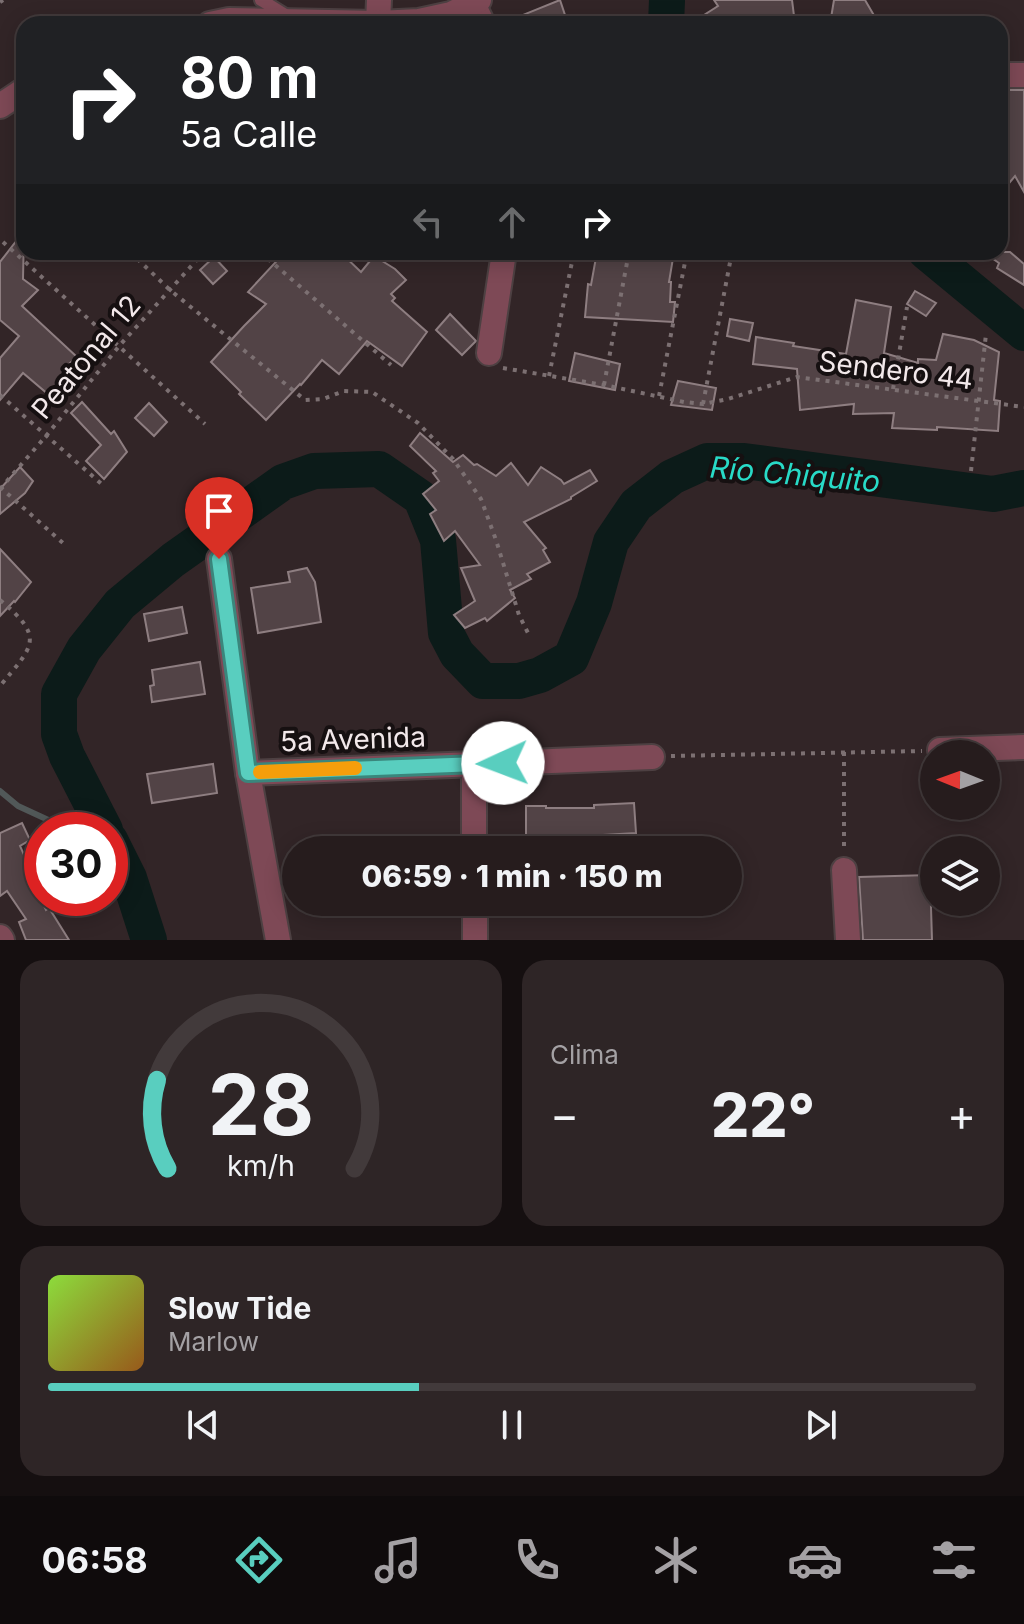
<!DOCTYPE html>
<html lang="es">
<meta charset="utf-8">
<style>
:root{--surface:#261c1d;--page:#2e2526;--text:#f1f3f6;--muted:#a4a1a4;--line:#423a3b;--accent:#59cebf}
body{margin:0;font-family:Inter,sans-serif;background:var(--page);color:var(--text);height:100vh;display:flex;flex-direction:column;font-size:30px;white-space:nowrap}
*{box-sizing:border-box;margin:0}
p{font-size:26px;color:var(--muted)}
.icon{flex:none;width:44px;height:44px;fill:none;stroke:currentColor;stroke-width:2;stroke-linecap:round;stroke-linejoin:round}
.map{position:relative;height:940px;overflow:hidden}
.sheet{display:flex;flex-direction:column;gap:20px;padding:20px;background:#150f10;flex:1}
.sheet>*{flex:none}
.top-card{position:absolute;left:16px;top:16px;width:992px;height:244px;border-radius:24px;box-shadow:0 4px 20px #0003,0 0 0 2px var(--line);background:#202124;color:#fff;overflow:hidden}
.needle{width:52px;rotate:271deg}
.tools{position:absolute;left:920px;top:740px;display:grid;gap:16px}
.tools a{display:grid;place-items:center;width:80px;height:80px;border-radius:50%;background:var(--surface);box-shadow:0 4px 20px #0003,0 0 0 2px var(--line);font-size:40px}
.speed{position:absolute;left:24px;top:812px;display:flex;gap:16px;font-size:40px;font-weight:700;text-align:center}
.speed>*{display:grid;place-content:center;width:104px;height:104px;border-radius:50%;background:var(--surface);box-shadow:0 4px 20px #0003,0 0 0 2px var(--line);line-height:1}
.speed .limit{border:12px solid #d22;background:#fff;color:#111}
.pin{position:absolute;display:grid;place-items:center;width:68px;height:68px;color:#fff;margin:-82px -34px;border-radius:50% 50% 50% 0;rotate:-45deg;box-shadow:0 0 8px #0007}
.pin .icon{rotate:45deg}
.me{position:absolute;width:88px;margin:-44px;rotate:268deg;stroke-linejoin:round;filter:drop-shadow(0 0 6px #0008)}
.turn{display:flex;align-items:center;gap:28px;height:168px;padding:0 32px;font-size:36px}
.turn .icon{width:104px;height:104px;stroke-width:2.5}
.turn b{display:block;font-size:56px;line-height:68px}
.lanes{display:flex;align-items:center;height:76px;padding:0 32px;background:#0003;justify-content:center;gap:40px;direction:ltr}
.lanes .off{opacity:.35}
.big{font-size:60px;font-weight:800;line-height:1.1}
.sheet .card{flex:1;display:flex;flex-direction:column;justify-content:center;gap:12px;min-width:0;padding:0 28px;border-radius:24px;background:var(--page)}
.sheet .dial{align-items:center;gap:0}
.dial svg{height:208px;overflow:visible;fill:none;stroke:var(--line);stroke-width:7;stroke-linecap:round;text-anchor:middle}
.dial text{fill:var(--text);stroke:none}
.song{display:flex;align-items:center;gap:24px}
.cover{width:96px;height:96px;border-radius:12px;background:linear-gradient(135deg,hsl(90 70% 55%),hsl(30 70% 35%))}
.played{height:8px;border-radius:4px;background:linear-gradient(90deg,var(--accent) 40%,var(--line) 40%)}
.keys{display:flex;justify-content:space-around;direction:ltr}
.heat{display:flex;justify-content:space-between;align-items:center;font-size:44px;direction:ltr}
.sheet .tiles{flex:1;display:grid;gap:20px;grid-template-columns:1fr 1fr}
.card:last-child{grid-column:span 2}
.trip{position:absolute;left:282px;top:836px;width:460px;height:80px;border-radius:40px;background:var(--surface);box-shadow:0 4px 20px #0003,0 0 0 2px var(--line);font-weight:800;line-height:80px;text-align:center}
.dock{display:flex;height:128px;justify-content:space-around;align-items:center;background:#0f0b0c;color:var(--muted)}
.dock .icon{width:56px;height:56px}
.dock .selected{color:var(--accent)}
.dock b{font-size:36px;color:var(--text)}
.map>svg:first-child{display:block}
.lines{fill:none;stroke-linecap:round;stroke-linejoin:round}
.stream{stroke:#515858;stroke-width:6}
.river{stroke:#0c1b19;stroke-width:36}
.building{fill:#524346;stroke:#8e7e81;stroke-width:2}
.service-casing{stroke:#4d4042;stroke-width:16}
.minor-casing{stroke:#4d4042;stroke-width:28}
.tertiary-casing{stroke:#4d4042;stroke-width:28}
.path{stroke:#7c7072;stroke-width:4;stroke-dasharray:4 6;stroke-linecap:butt}
.service{stroke:#7e4956;stroke-width:12}
.minor{stroke:#7e4956;stroke-width:24}
.tertiary{stroke:#7e4956;stroke-width:24}
.route-casing{stroke:#3a867c;stroke-width:20}
.route{stroke:#59cebf;stroke-width:14}
.slow{stroke:#f59e0b;stroke-width:14}
.labels{text-anchor:middle;stroke-width:8;stroke-linejoin:round;paint-order:stroke}
.street-label{font-size:28px;fill:#f2e8ea;stroke:#161011}
.water-label{font-size:30px;font-style:italic;fill:#28dac7;stroke:#161011}
</style>
<div class="map">
<svg width="1024" height="940" viewBox="0 0 1024 940">
<rect width="100%" height="100%" fill="#322527"/>
<g class="lines">
<g class="stream">
<polyline points="0,791 18,806 70,830"/>
<polyline points="110,848 115,850"/>
</g>
<g class="river">
<polyline points="666,24 667,0"/>
<polyline points="926,252 1024,333"/>
<polyline points="105,830 67,756 59,734 59,694 84,649 120,604 173,560 283,482 314,471 379,469 421,498 438,540 446,633 457,654 483,681 519,681 540,675 571,658 594,603 611,542 636,505 672,477 707,461 744,461 993,494 1024,488"/>
<polyline points="110,840 129,878 149,940"/>
</g>
</g>
<g class="building">
<polygon points="560,0 568,24 503,24 503,23"/>
<polygon points="714,0 792,0 795,24 690,24 718,6"/>
<polygon points="834,0 865,0 879,24 830,24"/>
<polygon points="1006,90 1024,90 1024,192 1015,176 1000,194 1000,114 1003,114"/>
<polygon points="24,231 23,279 38,290 22,306 77,357 70,363 72,367 49,395 23,373 0,400 0,358 19,336 0,320 0,262"/>
<polygon points="285,252 340,252 361,272 374,256 395,269 406,280 391,294 395,298 392,301 427,332 402,366 367,341 339,374 322,360 301,385 300,384 266,420 239,394 241,392 211,362 244,326 266,304 248,292"/>
<polygon points="597,252 674,252 669,282 671,282 670,302 675,302 673,322 585,317 588,284 591,285"/>
<polygon points="983,252 1010,252 1024,264 1024,285 997,268 999,263"/>
<polygon points="214,257 227,271 213,284 200,270"/>
<polygon points="915,291 936,303 926,316 907,304"/>
<polygon points="856,300 891,307 884,353 918,363 918,359 936,360 943,334 974,340 999,352 994,400 1000,401 998,431 937,427 937,430 892,428 894,413 853,414 854,404 800,410 797,369 753,364 756,337 794,343 793,346 846,354"/>
<polygon points="450,314 476,341 462,355 436,330"/>
<polygon points="730,319 753,323 749,341 727,336"/>
<polygon points="575,353 620,364 615,390 569,381"/>
<polygon points="678,381 716,388 712,410 671,405"/>
<polygon points="82,402 111,434 114,431 127,452 104,479 86,461 101,445 71,413"/>
<polygon points="149,403 167,422 154,436 135,418"/>
<polygon points="420,433 453,462 463,455 474,465 477,464 496,476 511,463 528,485 541,467 561,480 564,484 590,470 597,481 571,497 571,499 524,522 546,548 543,550 550,562 527,574 531,579 510,590 515,598 487,621 485,618 465,628 454,615 475,601 461,568 480,565 455,531 444,541 430,514 436,510 423,494 439,481 433,473 436,471 410,446"/>
<polygon points="20,467 33,481 25,493 0,514 0,489"/>
<polygon points="0,549 31,582 15,602 14,601 0,616"/>
<polygon points="307,568 315,582 321,622 258,633 251,588 290,582 288,572"/>
<polygon points="182,607 187,633 149,641 144,614"/>
<polygon points="200,662 205,694 152,702 150,686 154,685 152,670"/>
<polygon points="213,764 217,793 152,803 147,774"/>
<polygon points="634,803 636,833 587,836 587,843 571,843 571,850 526,850 526,806 546,806 546,808 594,808 594,805"/>
<polygon points="22,823 30,840 20,846 33,875 31,877 46,910 49,908 69,940 26,940 19,922 26,919 7,891 0,896 0,833"/>
<polygon points="930,875 932,940 863,940 859,877"/>
</g>
<g class="lines">
<g class="service-casing">
<polyline id="service" points="261,0 287,16"/>
</g>
<g class="minor-casing">
<g id="minor">
<polyline points="473,4 483,24"/>
<polyline points="378,23 379,0"/>
<polyline points="1000,75 1024,75"/>
<polyline points="489,353 504,252"/>
<polyline points="219,559 248,773 278,940"/>
<polyline points="940,750 1024,747"/>
<polyline points="474,764 474,850"/>
<polyline points="248,773 652,757"/>
<polyline points="844,870 848,940"/>
<polyline points="475,902 475,940"/>
<polyline points="0,937 2,940"/>
</g>
</g>
<g class="tertiary-casing">
<g id="tertiary">
<polyline points="210,24 229,20 378,23 419,21 451,14 479,0"/>
<polyline points="0,106 24,90"/>
</g>
</g>
<g class="path">
<polyline points="0,2 3,0"/>
<polyline points="3,242 205,424"/>
<polyline points="130,252 170,290 305,400 323,399 344,391 372,392 418,423 453,459 481,499 496,540 519,615 528,633"/>
<polyline points="260,252 391,365"/>
<polyline points="503,368 604,385 684,402 703,404 728,399 797,377 1024,407"/>
<polyline points="549,376 574,252"/>
<polyline points="604,385 629,252"/>
<polyline points="893,389 907,307"/>
<polyline points="0,395 105,487"/>
<polyline points="659,396 687,252"/>
<polyline points="703,404 732,252"/>
<polyline points="971,471 986,334"/>
<polyline points="0,487 64,544"/>
<polyline points="0,489 46,436 120,345 204,252"/>
<path d="M0,600c46,38 33,46 0,86"/>
<polyline points="844,752 844,851"/>
<polyline points="671,756 922,751"/>
</g>
<use href="#service" class="service"/>
<use href="#minor" class="minor"/>
<use href="#tertiary" class="tertiary"/>
</g>
<g class="lines">
<g class="route-casing">
<polyline id="route" points="219,559 248,773 503,763"/>
</g>
<use href="#route" class="route"/>
<polyline class="slow" points="260,772 355,768"/>
</g>
<g class="labels">
<g class="street-label">
<text transform="translate(86 357) rotate(-50)" y="10">Peatonal 12</text>
<text transform="translate(896 370) rotate(7)" y="10">Sendero 44</text>
<text transform="translate(353 739) rotate(-2)" y="10">5a Avenida</text>
</g>
<g class="water-label">
<text transform="translate(795 475) rotate(5)" y="10">Río Chiquito</text>
</g>
</g>
</svg>
<div class="tools">
<a><svg class="needle" viewBox="-14 -14 28 28"><path d="M0-13l5 13h-10z" fill="#e53935"/><path d="M0 13l5-13h-10z" fill="#a4a1a4"/></svg></a>
<a><svg class="icon" aria-label="layers" viewBox="0 0 24 24"><path d="M12 4l9 5-9 5-9-5zM3 14l9 5 9-5"/></svg></a>
</div>
<div class="speed"><div class="limit">30</div></div>
<div class="pin" style="left:219px;top:559px;background:#d93025"><svg class="icon" aria-label="arrive" viewBox="0 0 24 24"><path d="M6 21V4h12l-3 4 3 4H6"/></svg></div>
<svg class="me" style="left:503px;top:763px" viewBox="-20 -20 40 40"><circle r="19" fill="#fff"/><path d="M0-13L10 11 0 6-10 11z" fill="#59cebf"/></svg>
<div class="trip">06:59 · 1 min · 150 m</div>
<div class="top-card">
<div class="turn"><svg class="icon" aria-label="right" viewBox="0 0 24 24"><path d="M7 20v-9h11M14 6l5 5-5 5"/></svg><div><b>80 m</b>5a Calle</div></div>
<div class="lanes"><svg class="icon off" aria-label="left" viewBox="0 0 24 24"><path d="M17 20v-9H6M10 6l-5 5 5 5"/></svg><svg class="icon off" aria-label="ahead" viewBox="0 0 24 24"><path d="M12 20V5M6 11l6-6 6 6"/></svg><svg class="icon" aria-label="right" viewBox="0 0 24 24"><path d="M7 20v-9h11M14 6l5 5-5 5"/></svg></div>
</div>
</div>
<section class="sheet">
<div class="tiles">
<div class="card dial"><svg viewBox="0 0 100 80">
<path d="M14 69A42 42 0 1 1 86 69"/>
<path d="M14 69A42 42 0 0 1 10 35" stroke="#59cebf"/>
<text x="50" y="56" font-size="32" font-weight="700">28</text>
<text x="50" y="72" font-size="11">km/h</text>
</svg></div>
<div class="card"><p>Clima</p>
<div class="heat"><a>−</a><b class="big">22°</b><a>+</a></div>
</div>
<div class="card">
<div class="song"><i class="cover"></i><div><b>Slow Tide</b><p>Marlow</p></div></div>
<div class="played"></div>
<div class="keys"><svg class="icon" aria-label="previous" viewBox="0 0 24 24"><path d="M18 5L8 12l10 7zM5 5v14"/></svg><svg class="icon" aria-label="pause" viewBox="0 0 24 24"><path d="M8 5v14M16 5v14"/></svg><svg class="icon" aria-label="next" viewBox="0 0 24 24"><path d="M6 5l10 7-10 7zM19 5v14"/></svg></div>
</div>
</div>
</section>
<nav class="dock">
<b>06:58</b>
<svg class="icon selected" aria-label="directions" viewBox="0 0 24 24"><path d="M12 3l9 9-9 9-9-9zM9 14v-3h6M13 9l2 2-2 2"/></svg>
<svg class="icon" aria-label="music" viewBox="0 0 24 24"><path d="M9 18V5l10-2v13"/><circle cx="6" cy="18" r="3"/><circle cx="16" cy="16" r="3"/></svg>
<svg class="icon" aria-label="phone" viewBox="0 0 24 24"><path d="M5 4h4l2 5-3 2q2 4 5 5l2-3 5 2v4C11 20 4 13 5 4z"/></svg>
<svg class="icon" aria-label="climate" viewBox="0 0 24 24"><path d="M12 3v18M4 7l16 10M4 17L20 7"/></svg>
<svg class="icon" aria-label="car" viewBox="0 0 24 24"><path d="M5 17H2v-5l4-1 3-4h7l3 4 3 1v5h-3M9 17h6M6 11h13"/><circle cx="7" cy="17" r="2"/><circle cx="17" cy="17" r="2"/></svg>
<svg class="icon" aria-label="filters" viewBox="0 0 24 24"><path d="M4 7h16M4 17h16"/><circle cx="9" cy="7" r="2"/><circle cx="15" cy="17" r="2"/></svg>
</nav>
